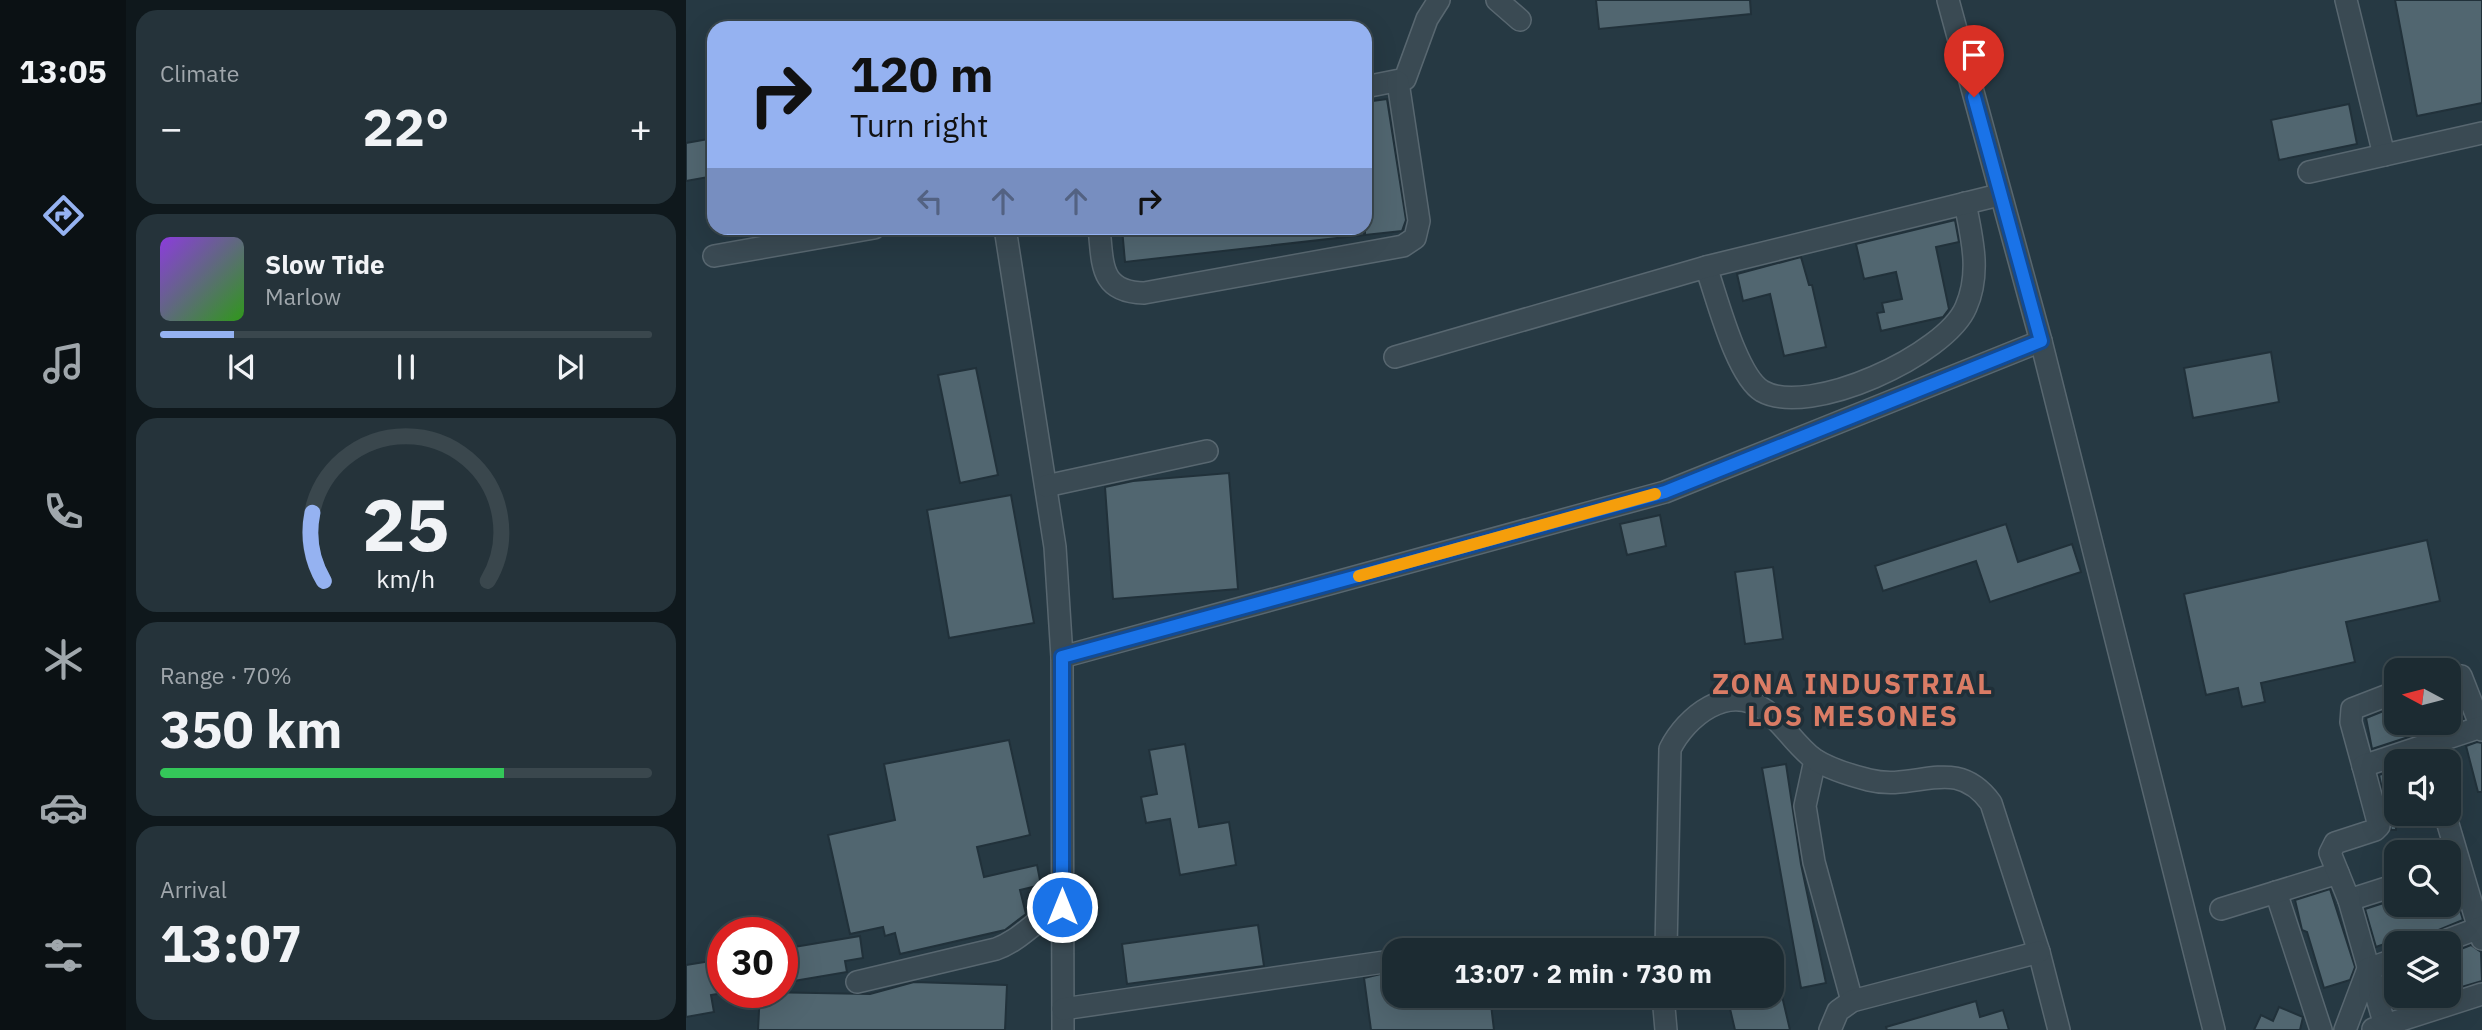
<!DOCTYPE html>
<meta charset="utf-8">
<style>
:root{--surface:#1c2b32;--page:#25333a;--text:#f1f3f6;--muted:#a0a7ac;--line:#3a474d;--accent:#95b2f1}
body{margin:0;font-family:"IBM Plex Sans",sans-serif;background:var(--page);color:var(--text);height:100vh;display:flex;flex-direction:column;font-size:26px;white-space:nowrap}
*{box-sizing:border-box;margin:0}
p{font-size:23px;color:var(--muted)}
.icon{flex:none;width:38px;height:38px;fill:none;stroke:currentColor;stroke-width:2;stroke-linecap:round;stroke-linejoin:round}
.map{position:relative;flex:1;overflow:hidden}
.drawer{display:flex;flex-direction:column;gap:10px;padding:10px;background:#0f181c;width:560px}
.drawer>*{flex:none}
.top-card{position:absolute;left:21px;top:21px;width:665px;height:214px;border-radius:21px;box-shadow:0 7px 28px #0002,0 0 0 2px var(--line);background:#95b2f1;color:#111;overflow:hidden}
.needle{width:46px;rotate:277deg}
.fabs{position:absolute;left:1698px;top:658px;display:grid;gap:14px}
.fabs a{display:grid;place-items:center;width:77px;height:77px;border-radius:14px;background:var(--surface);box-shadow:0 7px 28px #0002,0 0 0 2px var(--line);font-size:35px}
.speed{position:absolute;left:21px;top:917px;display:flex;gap:14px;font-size:35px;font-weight:700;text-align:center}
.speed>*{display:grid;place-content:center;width:91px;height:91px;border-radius:50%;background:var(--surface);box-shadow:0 7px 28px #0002,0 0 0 2px var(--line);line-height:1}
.speed .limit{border:10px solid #d22;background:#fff;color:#111}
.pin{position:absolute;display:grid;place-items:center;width:60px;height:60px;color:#fff;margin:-72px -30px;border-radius:50% 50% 50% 0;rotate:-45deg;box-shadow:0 0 7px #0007}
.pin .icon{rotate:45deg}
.me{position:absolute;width:77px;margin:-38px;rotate:0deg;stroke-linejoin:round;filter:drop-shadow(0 0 5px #0008)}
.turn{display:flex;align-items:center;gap:24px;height:147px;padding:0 28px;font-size:32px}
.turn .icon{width:91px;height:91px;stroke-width:2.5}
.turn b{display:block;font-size:49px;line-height:60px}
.lanes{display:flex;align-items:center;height:66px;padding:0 28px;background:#0003;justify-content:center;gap:35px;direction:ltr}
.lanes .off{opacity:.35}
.big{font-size:52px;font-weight:700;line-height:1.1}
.drawer .tile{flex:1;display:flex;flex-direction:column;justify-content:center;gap:10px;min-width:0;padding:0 24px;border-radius:21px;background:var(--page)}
.drawer .dial{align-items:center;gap:0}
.dial svg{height:182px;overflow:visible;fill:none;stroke:var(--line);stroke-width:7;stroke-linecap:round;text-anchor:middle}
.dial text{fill:var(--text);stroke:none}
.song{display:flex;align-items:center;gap:21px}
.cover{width:84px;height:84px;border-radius:10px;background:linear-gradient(135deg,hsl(270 70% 55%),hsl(110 70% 35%))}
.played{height:7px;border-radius:4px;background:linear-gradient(90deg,var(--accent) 15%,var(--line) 15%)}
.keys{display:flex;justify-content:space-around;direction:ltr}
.heat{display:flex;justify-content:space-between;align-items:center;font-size:38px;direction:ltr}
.charge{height:10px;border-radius:5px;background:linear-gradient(90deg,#34c759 70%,var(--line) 0)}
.trip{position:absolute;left:696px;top:938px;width:402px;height:70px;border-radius:21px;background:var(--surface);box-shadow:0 7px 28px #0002,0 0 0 2px var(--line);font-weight:700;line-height:70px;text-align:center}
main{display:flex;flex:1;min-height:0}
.menu{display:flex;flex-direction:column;width:126px;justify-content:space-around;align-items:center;background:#0b1114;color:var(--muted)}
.menu .icon{width:49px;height:49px}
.menu .active{color:var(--accent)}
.menu b{font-size:32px;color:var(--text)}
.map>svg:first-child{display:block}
.building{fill:#516670;stroke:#21313a;stroke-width:2}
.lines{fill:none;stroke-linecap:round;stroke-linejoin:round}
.minor-casing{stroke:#586770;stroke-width:24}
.minor{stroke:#3a4a53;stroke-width:21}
.route-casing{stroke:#114b97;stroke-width:18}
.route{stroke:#1a73e8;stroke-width:12}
.slow{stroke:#f59e0b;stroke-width:12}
.labels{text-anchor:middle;stroke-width:7;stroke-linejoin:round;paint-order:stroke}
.district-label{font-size:28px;font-weight:bold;letter-spacing:2px;fill:#da7c65;stroke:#1f2f38}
</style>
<main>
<nav class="menu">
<b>13:05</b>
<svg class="icon active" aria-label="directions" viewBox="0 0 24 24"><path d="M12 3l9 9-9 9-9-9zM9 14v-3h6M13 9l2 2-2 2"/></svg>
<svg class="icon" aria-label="music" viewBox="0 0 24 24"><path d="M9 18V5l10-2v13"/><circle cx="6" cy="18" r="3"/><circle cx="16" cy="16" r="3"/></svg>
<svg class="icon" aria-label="phone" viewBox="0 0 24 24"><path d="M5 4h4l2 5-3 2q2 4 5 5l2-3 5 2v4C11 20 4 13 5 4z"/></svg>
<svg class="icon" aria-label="climate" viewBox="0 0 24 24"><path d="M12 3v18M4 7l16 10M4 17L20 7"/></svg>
<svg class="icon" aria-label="car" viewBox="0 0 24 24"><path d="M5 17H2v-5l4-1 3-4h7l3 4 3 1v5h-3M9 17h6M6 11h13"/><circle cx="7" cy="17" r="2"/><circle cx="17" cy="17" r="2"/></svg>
<svg class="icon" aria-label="filters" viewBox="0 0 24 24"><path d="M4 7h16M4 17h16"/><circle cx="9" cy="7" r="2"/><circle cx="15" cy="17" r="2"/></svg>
</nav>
<section class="drawer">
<div class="tile"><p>Climate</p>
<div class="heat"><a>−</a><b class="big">22°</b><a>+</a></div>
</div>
<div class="tile">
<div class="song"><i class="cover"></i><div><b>Slow Tide</b><p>Marlow</p></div></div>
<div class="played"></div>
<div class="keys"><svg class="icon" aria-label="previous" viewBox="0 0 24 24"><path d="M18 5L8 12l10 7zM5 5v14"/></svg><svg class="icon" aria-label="pause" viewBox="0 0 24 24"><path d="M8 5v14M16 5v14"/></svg><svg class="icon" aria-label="next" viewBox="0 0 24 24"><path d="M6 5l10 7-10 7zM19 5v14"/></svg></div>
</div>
<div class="tile dial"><svg viewBox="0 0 100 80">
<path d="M14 69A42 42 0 1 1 86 69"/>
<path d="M14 69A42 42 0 0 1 9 39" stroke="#95b2f1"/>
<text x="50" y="56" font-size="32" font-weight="700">25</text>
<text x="50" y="72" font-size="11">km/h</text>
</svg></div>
<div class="tile"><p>Range · 70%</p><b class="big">350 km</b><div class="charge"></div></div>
<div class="tile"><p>Arrival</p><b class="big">13:07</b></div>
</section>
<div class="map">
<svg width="1796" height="1030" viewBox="0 0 1796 1030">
<rect width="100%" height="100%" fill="#263943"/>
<g class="building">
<polygon points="910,0 1064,0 1065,14 913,29"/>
<polygon points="1709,0 1796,0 1796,103 1731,116"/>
<polygon points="701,99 720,220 716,231 679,235 679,102"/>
<polygon points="1663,104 1671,144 1593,160 1585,120"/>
<polygon points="28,138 28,176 0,181 0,143"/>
<polygon points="1269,220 1273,242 1250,247 1263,309 1257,317 1195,331 1191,313 1198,312 1196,303 1216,299 1210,272 1178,279 1170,244"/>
<polygon points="436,228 677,228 678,235 439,262"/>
<polygon points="1115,257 1123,285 1126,285 1140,347 1098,356 1084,294 1057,301 1051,274"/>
<polygon points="1585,352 1593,402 1507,418 1498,368"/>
<polygon points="290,368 312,475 274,483 252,375"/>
<polygon points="543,473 552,589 427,599 419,487 447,481"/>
<polygon points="325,495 348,623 263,638 241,510"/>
<polygon points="974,515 980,546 941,555 934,524"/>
<polygon points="1320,524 1332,562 1386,544 1395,572 1304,602 1290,561 1197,591 1189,566"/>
<polygon points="1741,540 1754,601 1660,622 1669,662 1575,683 1579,702 1556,707 1552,688 1520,695 1498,594"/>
<polygon points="1087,567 1097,639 1059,644 1049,572"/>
<polygon points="1772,704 1778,719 1762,724 1762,707"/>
<polygon points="1710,706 1710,723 1762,724 1686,749 1680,718"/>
<polygon points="323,740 344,835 291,847 298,877 351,865 355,885 334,890 340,914 319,930 214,954 209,933 199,936 197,927 164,934 142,835 209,820 198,764"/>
<polygon points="1791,742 1796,743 1796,792 1792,792 1780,746"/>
<polygon points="499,744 513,827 543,822 550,865 494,875 484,819 460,823 455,797 471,794 463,750"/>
<polygon points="1100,764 1115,864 1140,983 1115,988 1076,768"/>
<polygon points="1710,769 1710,830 1705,830 1693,775"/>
<polygon points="1644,889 1669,967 1664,980 1638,988 1621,932 1616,930 1609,900"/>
<polygon points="1710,899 1710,905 1733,905 1736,913 1771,900 1777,920 1721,943 1701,943 1690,947 1679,909"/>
<polygon points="572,925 578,966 441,984 436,944"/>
<polygon points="174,936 177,958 159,961 161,972 96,983 96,949"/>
<polygon points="1785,945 1795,952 1796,981 1762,991 1762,954"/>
<polygon points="37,959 37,993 25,995 28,1012 0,1017 0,965"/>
<polygon points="707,971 709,996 804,996 808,1030 685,1030 678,978"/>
<polygon points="1710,973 1710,996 1744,997 1708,1009 1699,977"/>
<polygon points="228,982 321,985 319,1030 72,1030 74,992 184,994"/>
<polygon points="1041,996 1096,996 1104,1030 1049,1030"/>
<polygon points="1290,1001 1294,1017 1317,1010 1323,1030 1201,1030 1200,1027"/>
<polygon points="1593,1007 1617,1017 1614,1030 1568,1030 1575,1015 1587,1021"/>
</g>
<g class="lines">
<g class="minor-casing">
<g id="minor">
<polyline points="811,0 834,20"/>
<polyline points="1262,0 1355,341 1528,1030"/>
<polyline points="1660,0 1698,155"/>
<polyline points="679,87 719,79 741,19 753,0"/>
<polyline points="1623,172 1796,133"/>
<polyline points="319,228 369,547 376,657 377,1030"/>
<path d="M413,228c4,35 0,64 45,65l259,-47 12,-8 4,-17 -21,-139"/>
<polyline points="28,256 188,228"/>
<path d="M1020,267c11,30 30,108 56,124 47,27 184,-36 204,-84 15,-34 6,-69 -1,-104"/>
<polyline points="709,357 1020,267 1313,195"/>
<polyline points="360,486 521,451"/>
<polyline points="376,657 979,492 1355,341"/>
<polyline points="1762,675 1775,676 1795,727"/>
<polyline points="1129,760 1119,806 1128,862 1166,1001"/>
<polyline points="1677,766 1665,722 1666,709 1710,692"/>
<polyline points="1759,814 1796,939"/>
<polyline points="1590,892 1635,1030"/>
<polyline points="1663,900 1710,885"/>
<polyline points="1535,909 1652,873"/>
<polyline points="1753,943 1796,927"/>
<path d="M980,950l4,-201c16,-32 58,-67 95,-39 18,13 30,35 49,49 14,9 39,17 55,21 48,12 86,-26 122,23l48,149 20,78"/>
<path d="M171,982l139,-33c26,-9 41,-32 66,-42"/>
<polyline points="977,996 980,1030"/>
<polyline points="377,1009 698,962"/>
<polyline points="1699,1026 1663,900 1644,853 1649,843 1689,830 1693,826 1677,766 1795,727 1796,730"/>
<polyline points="1687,1029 1796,994"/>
<polyline points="1144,1030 1152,1011 1166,1001 1353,952"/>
<polyline points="1659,1030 1682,969 1710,959"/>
</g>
</g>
<use href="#minor" class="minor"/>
</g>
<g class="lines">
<g class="route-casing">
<polyline id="route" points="376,907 376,657 979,492 1355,341 1288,97"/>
</g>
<use href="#route" class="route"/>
<polyline class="slow" points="673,576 969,494"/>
</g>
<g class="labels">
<g class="district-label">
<text x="1167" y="694">ZONA INDUSTRIAL<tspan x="1167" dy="32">LOS MESONES</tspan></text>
</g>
</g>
</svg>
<div class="fabs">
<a><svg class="needle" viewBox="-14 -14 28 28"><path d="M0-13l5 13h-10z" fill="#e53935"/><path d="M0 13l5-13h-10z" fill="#a0a7ac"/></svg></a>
<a><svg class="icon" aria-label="sound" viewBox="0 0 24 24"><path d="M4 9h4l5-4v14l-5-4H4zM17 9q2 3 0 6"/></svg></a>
<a><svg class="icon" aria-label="search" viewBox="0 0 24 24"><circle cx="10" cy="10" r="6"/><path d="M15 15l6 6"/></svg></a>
<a><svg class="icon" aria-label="layers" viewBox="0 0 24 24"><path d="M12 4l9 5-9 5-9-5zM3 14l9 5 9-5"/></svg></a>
</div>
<div class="speed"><div class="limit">30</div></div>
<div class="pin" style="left:1288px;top:97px;background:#d93025"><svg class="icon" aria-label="arrive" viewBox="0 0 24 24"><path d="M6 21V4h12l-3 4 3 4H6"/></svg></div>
<svg class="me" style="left:376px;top:907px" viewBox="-20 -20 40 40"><circle r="17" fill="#1a73e8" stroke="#fff" stroke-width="3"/><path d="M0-11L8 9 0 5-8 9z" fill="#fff"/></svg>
<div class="trip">13:07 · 2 min · 730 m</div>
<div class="top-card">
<div class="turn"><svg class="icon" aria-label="right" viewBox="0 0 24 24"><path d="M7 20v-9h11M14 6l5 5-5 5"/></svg><div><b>120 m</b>Turn right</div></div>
<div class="lanes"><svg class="icon off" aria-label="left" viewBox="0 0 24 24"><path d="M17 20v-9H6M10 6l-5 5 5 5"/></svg><svg class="icon off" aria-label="ahead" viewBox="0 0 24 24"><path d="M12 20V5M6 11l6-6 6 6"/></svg><svg class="icon off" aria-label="ahead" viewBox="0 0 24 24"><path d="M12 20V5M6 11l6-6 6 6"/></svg><svg class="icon" aria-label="right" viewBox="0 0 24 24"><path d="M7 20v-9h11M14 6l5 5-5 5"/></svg></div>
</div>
</div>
</main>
